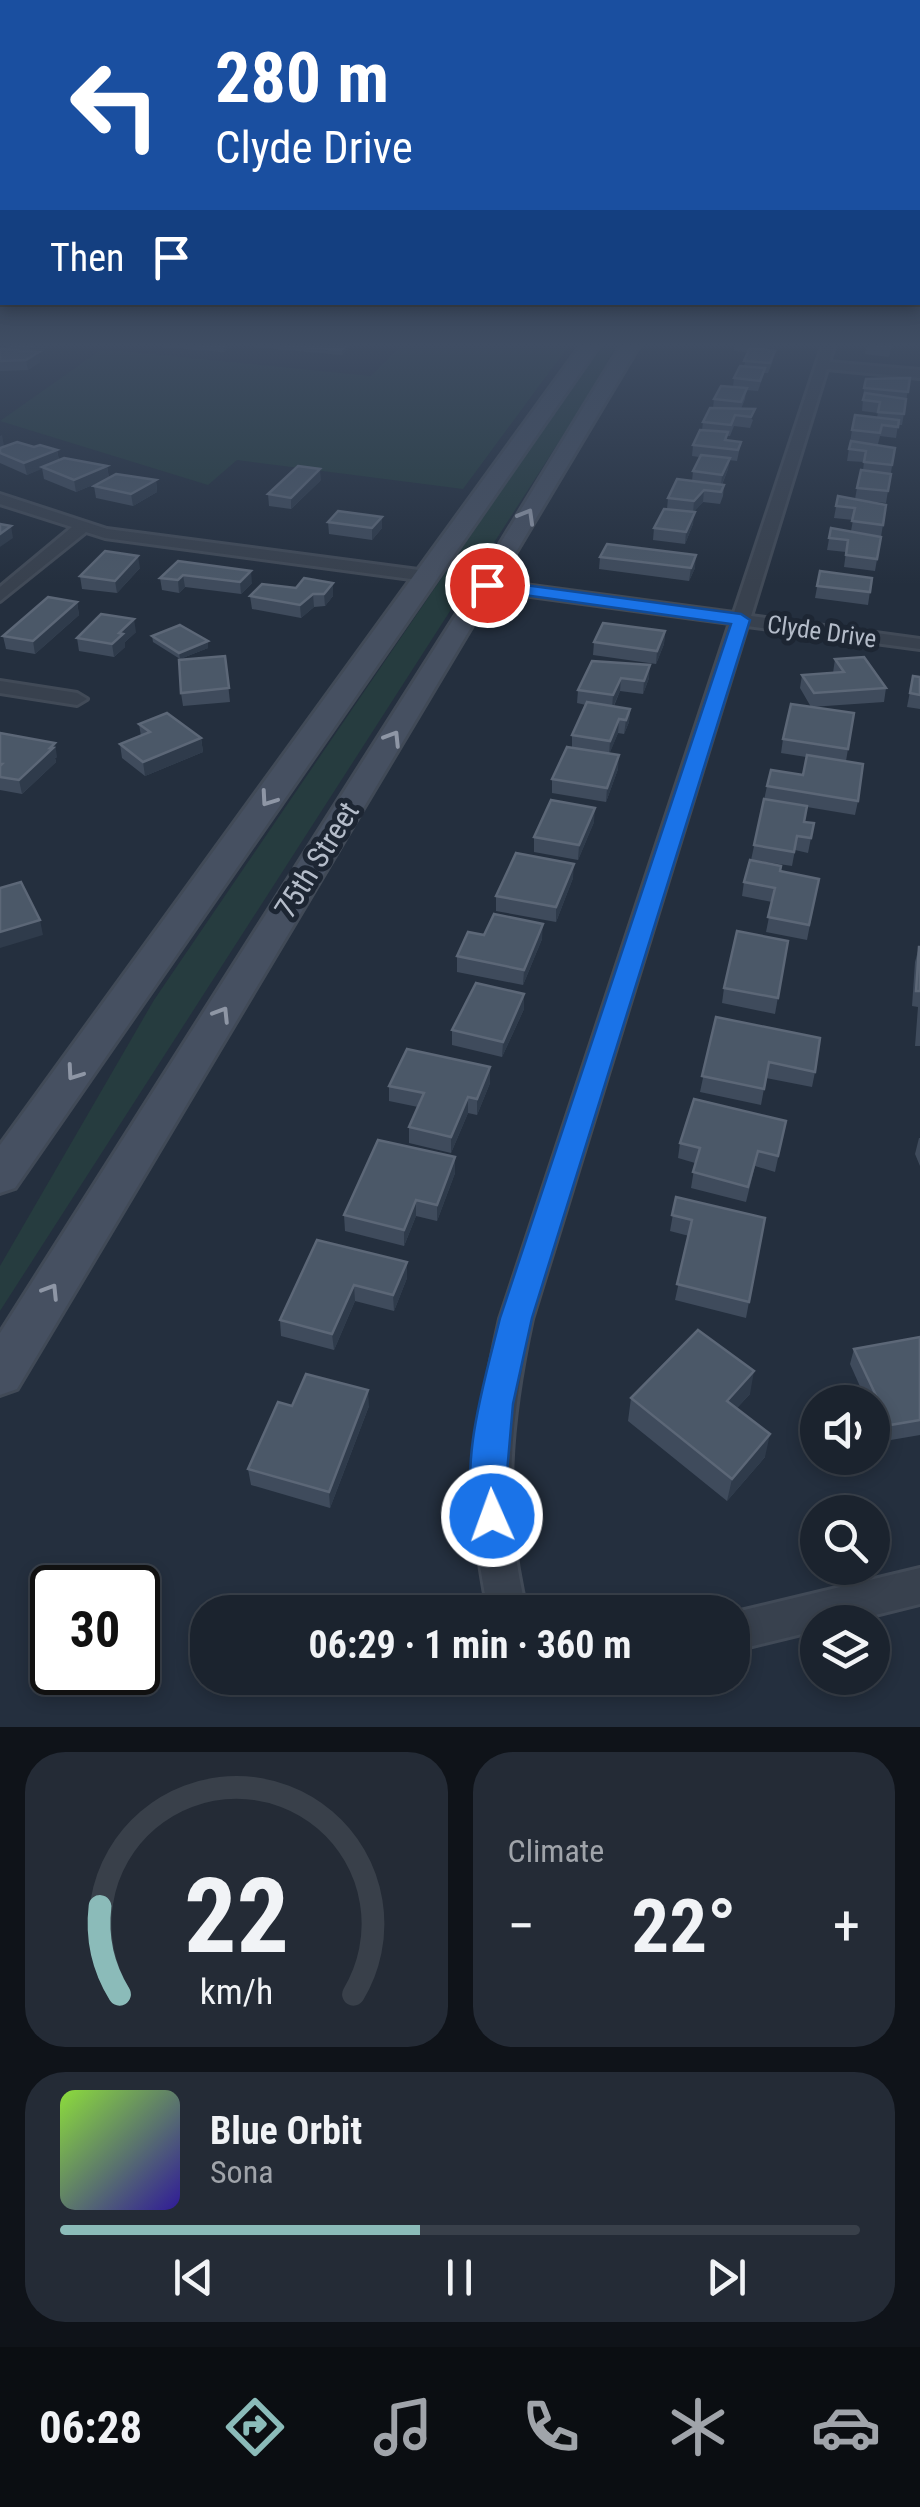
<!DOCTYPE html>
<meta charset="utf-8">
<style>
:root{--surface:#1b232e;--page:#242b36;--text:#f1f3f6;--muted:#a0a4aa;--line:#39404a;--accent:#8bbbb9}
body{margin:0;font-family:"Roboto Condensed",sans-serif;background:var(--page);color:var(--text);height:100vh;display:flex;flex-direction:column;font-size:38px;white-space:nowrap}
*{box-sizing:border-box;margin:0}
p{font-size:32px;color:var(--muted)}
.icon{flex:none;width:55px;height:55px;fill:none;stroke:currentColor;stroke-width:2;stroke-linecap:round;stroke-linejoin:round}
.map{position:relative;height:1727px;overflow:hidden}
.drawer{display:flex;flex-direction:column;gap:25px;padding:25px;background:#0f1319;flex:1}
.drawer>*{flex:none}
.guide{position:absolute;left:0px;top:0px;width:920px;height:305px;box-shadow:0 5px 15px #0003,0 0 0 2px var(--line);background:#1a4fa0;color:#fff;overflow:hidden}
.tools{position:absolute;left:800px;top:1385px;display:grid;gap:20px}
.tools a{display:grid;place-items:center;width:90px;height:90px;border-radius:50%;background:var(--surface);box-shadow:0 5px 15px #0003,0 0 0 2px var(--line);font-size:50px}
.speed{position:absolute;left:30px;top:1565px;display:flex;gap:20px;font-size:50px;font-weight:700;text-align:center}
.speed>*{display:grid;place-content:center;width:130px;height:130px;border-radius:50%;background:var(--surface);box-shadow:0 5px 15px #0003,0 0 0 2px var(--line);line-height:1}
.speed .limit{border:5px solid #111;border-radius:15px;background:#fff;color:#111}
.pin{position:absolute;display:grid;place-items:center;width:85px;height:85px;color:#fff;margin:-42px;border:5px solid #fff;border-radius:50%;box-shadow:0 2px 10px #0007}
.me{position:absolute;width:110px;margin:-55px;rotate:358deg;stroke-linejoin:round;filter:drop-shadow(0 0 8px #0008)}
.turn{display:flex;align-items:center;gap:35px;height:210px;padding:0 50px;font-size:45px}
.turn .icon{width:130px;height:130px;stroke-width:2.5}
.turn b{display:block;font-size:70px;line-height:85px}
.then{display:flex;align-items:center;height:95px;padding:0 50px;background:#0003;gap:20px;font-size:38px}
.big{font-size:75px;font-weight:700;line-height:1.1}
.drawer .card{flex:1;display:flex;flex-direction:column;justify-content:center;gap:15px;min-width:0;padding:0 35px;border-radius:40px;background:var(--page)}
.drawer .dial{align-items:center;gap:0}
.dial svg{height:260px;overflow:visible;fill:none;stroke:var(--line);stroke-width:7;stroke-linecap:round;text-anchor:middle}
.dial text{fill:var(--text);stroke:none}
.song{display:flex;align-items:center;gap:30px}
.cover{width:120px;height:120px;border-radius:15px;background:linear-gradient(135deg,hsl(90 70% 55%),hsl(250 70% 35%))}
.played{height:10px;border-radius:5px;background:linear-gradient(90deg,var(--accent) 45%,var(--line) 45%)}
.keys{display:flex;justify-content:space-around;direction:ltr}
.heat{display:flex;justify-content:space-between;align-items:center;font-size:55px;direction:ltr}
.drawer .tiles{flex:1;display:grid;gap:25px;grid-template-columns:1fr 1fr}
.card:last-child{grid-column:span 2}
.trip{position:absolute;left:190px;top:1595px;width:560px;height:100px;border-radius:40px;background:var(--surface);box-shadow:0 5px 15px #0003,0 0 0 2px var(--line);font-weight:700;line-height:100px;text-align:center}
.tab-bar{display:flex;height:160px;justify-content:space-around;align-items:center;background:#0b0e12;color:var(--muted)}
.tab-bar .icon{width:70px;height:70px}
.tab-bar .on{color:var(--accent)}
.tab-bar b{font-size:45px;color:var(--text)}
.map>svg:first-child{display:block}
.green{fill:#263c3f}
.lines{fill:none;stroke-linecap:round;stroke-linejoin:round}
.minor-casing{stroke:#414a57;stroke-width:6}
.secondary-casing{stroke:#414a57;stroke-width:6}
.minor{fill:#38414e;fill-rule:evenodd}
.secondary{fill:#465061;fill-rule:evenodd}
.wall{fill:#3f4b5c}
.shaded-wall{fill:#2f3b4b}
.building{fill:#4b5868;stroke:#5c6777;stroke-width:2.5}
.oneway{stroke:#8e96a5}
.route{fill:#1a73e8;stroke:#114b97;stroke-width:2.5}
.labels{text-anchor:middle;stroke-width:10;stroke-linejoin:round;paint-order:stroke}
.far-street-label{font-size:25px;fill:#b4bcc9;stroke:#1d2633}
.street-label{font-size:30px;fill:#b4bcc9;stroke:#1d2633}
</style>
<div class="map">
<svg width="920" height="1727" viewBox="0 0 920 1727">
<rect width="100%" height="100%" fill="#242f3e"/>
<g class="green">
<polygon points="403,344 570,344 463,489 237,460 208,485 0,421 102,349 371,376"/>
<polygon points="601,344 617,344 589,395 0,1311 0,1266 154,1000"/>
</g>
<g class="lines">
<g class="minor-casing">
<g id="minor">
<path d="M823,344h12l-6,18 91,8v8l-93,-9 -76,247 169,23v10l-173,-23 -215,693c-22,100 -31,193 -5,293h-38c-24,-100 -12,-193 11,-293l230,-696 -243,-33 -8,-5 8,-5 247,33z"/>
<polygon points="0,494 107,529 426,571 434,576 426,581 105,538 86,532 0,601 0,587 72,527 0,504"/>
<polygon points="0,681 77,693 87,699 77,705 0,693"/>
<polygon points="920,1568 920,1604 847,1622 818,1622 818,1630 732,1651 732,1613"/>
</g>
</g>
<g class="secondary-casing">
<g id="secondary">
<polygon points="582,344 600,344 15,1188 0,1193 0,1145"/>
<polygon points="622,344 640,344 17,1389 0,1395 0,1333 475,585"/>
</g>
</g>
<use href="#minor" class="minor"/>
<use href="#secondary" class="secondary"/>
</g>
<g class="wall">
<polygon points="10,344 50,344 51,346 39,353 40,362 28,370 0,371 0,349 8,350 7,345"/>
<polygon points="161,344 353,344 342,355 233,345 224,352 161,347"/>
<polygon points="734,344 783,344 782,347 769,346 767,350 773,361 768,373 764,373 758,391 746,390 745,399 741,409 753,420 750,428 734,426 730,436 727,436 727,440 741,442 737,461 729,460 728,469 722,485 724,485 723,496 720,504 703,502 693,512 693,524 685,544 653,540 654,528 667,509 668,498 692,481 693,471 699,457 692,456 693,445 702,430 703,422 713,408 714,399 733,387 734,378 744,366 748,352 734,351"/>
<polygon points="867,344 892,344 889,357 865,354"/>
<polygon points="910,378 902,425 898,425 896,438 880,436 878,444 854,442 895,448 886,503 857,500 883,525 875,571 844,567 846,552 827,550 831,528 851,531 853,520 834,518 838,496 855,499 857,488 863,470 864,462 847,461 852,430 877,417 878,413 862,411 864,388"/>
<polygon points="34,447 57,450 59,460 107,466 109,478 76,492 44,479 42,468 27,475 0,463 0,448"/>
<polygon points="156,480 157,492 133,506 96,498 94,486"/>
<polygon points="321,480 291,509 269,506 268,494"/>
<polygon points="382,517 382,528 372,540 329,534 328,522"/>
<polygon points="600,557 695,568 689,581 599,569"/>
<polygon points="178,561 252,583 241,594 185,587 179,593 162,590 160,578"/>
<polygon points="140,568 117,593 82,589 80,576"/>
<polygon points="820,571 872,578 868,605 815,598"/>
<polygon points="333,583 333,596 325,606 314,607 301,618 252,609 250,596 296,588"/>
<polygon points="77,602 79,615 35,654 6,649 3,636"/>
<polygon points="665,631 664,644 656,664 593,655 594,642"/>
<polygon points="136,632 125,642 125,647 114,657 79,651 77,638"/>
<polygon points="152,636 208,648 180,659 153,642"/>
<polygon points="225,656 230,702 183,706 181,693"/>
<polygon points="835,659 886,688 884,702 811,707 800,688 802,675 833,673"/>
<polygon points="592,661 649,678 643,694 620,691 614,706 630,709 629,722 624,734 618,733 609,754 618,769 606,802 552,793 552,779 572,748 572,735 586,705 577,703 578,690"/>
<polygon points="913,676 920,677 920,709 907,707"/>
<polygon points="854,713 846,761 858,801 855,815 807,807 804,822 814,823 808,853 795,850 792,866 751,860 767,786 803,775 806,757 781,753 783,739"/>
<polygon points="139,724 201,738 203,752 145,776 122,758 120,744 141,736"/>
<polygon points="0,733 57,757 55,758 56,762 22,794 0,790"/>
<polygon points="594,822 578,860 534,852 534,837"/>
<polygon points="780,872 819,879 807,940 766,932 772,902 742,896 744,882"/>
<polygon points="573,878 556,922 496,911 496,896"/>
<polygon points="484,935 542,939 523,985 457,972 457,956"/>
<polygon points="788,941 775,1014 722,1003 724,988"/>
<polygon points="919,947 920,947 920,1046 915,1046 918,1007 912,1006 915,962"/>
<polygon points="524,1009 502,1057 452,1045 452,1030"/>
<polygon points="716,1017 815,1072 812,1087 766,1078 761,1105 700,1092"/>
<polygon points="490,1067 490,1083 477,1115 468,1113 451,1153 409,1143 409,1127 418,1107 389,1101 389,1086"/>
<polygon points="786,1121 775,1172 755,1166 746,1202 691,1188 695,1163 678,1158 680,1143"/>
<polygon points="919,1138 920,1138 920,1166 915,1154"/>
<polygon points="455,1157 455,1173 437,1221 416,1216 404,1246 345,1231 344,1215"/>
<polygon points="676,1197 749,1302 746,1318 675,1300 689,1236 670,1231"/>
<polygon points="317,1240 407,1278 394,1311 355,1301 334,1350 281,1336 280,1320"/>
<polygon points="920,1337 920,1435 885,1441 872,1414 872,1402 867,1402 850,1364 854,1349"/>
<polygon points="750,1394 736,1409 765,1457 727,1501 628,1421 631,1398"/>
<polygon points="292,1406 369,1406 330,1508 251,1485 248,1469"/>
</g>
<g class="shaded-wall">
<polygon points="36,344 50,344 51,346 39,353 40,362 28,370 26,360 32,356 30,347"/>
<polygon points="228,344 233,344 233,345 224,352 223,347"/>
<polygon points="348,344 353,344 342,355 341,350"/>
<polygon points="2,435 4,446 0,447 0,436"/>
<polygon points="57,450 59,462 27,475 24,463"/>
<polygon points="730,458 728,469 721,486 722,475"/>
<polygon points="107,466 109,478 76,492 74,480"/>
<polygon points="320,469 321,480 291,509 291,498"/>
<polygon points="156,480 157,492 133,506 131,494"/>
<polygon points="704,490 703,502 693,513 694,501"/>
<polygon points="695,512 693,524 685,544 686,532"/>
<polygon points="382,517 382,528 372,540 372,528"/>
<polygon points="11,526 13,538 0,547 0,534"/>
<polygon points="696,555 695,568 689,581 691,568"/>
<polygon points="138,556 140,568 117,593 115,581"/>
<polygon points="251,571 252,583 241,594 240,582"/>
<polygon points="183,575 185,587 179,593 178,580"/>
<polygon points="333,583 333,596 325,606 324,594"/>
<polygon points="313,594 314,607 301,618 300,605"/>
<polygon points="77,602 79,615 35,654 33,641"/>
<polygon points="134,619 136,632 125,642 125,647 114,657 112,644 119,633"/>
<polygon points="665,631 664,644 656,664 657,651"/>
<polygon points="208,641 208,648 180,659 179,653"/>
<polygon points="650,665 649,678 643,694 644,681"/>
<polygon points="621,678 620,691 612,709 613,695"/>
<polygon points="630,709 629,722 624,734 626,720"/>
<polygon points="619,719 618,733 609,755 610,741"/>
<polygon points="201,738 203,752 145,776 143,762"/>
<polygon points="55,743 57,757 55,758 56,762 22,794 19,780"/>
<polygon points="619,755 618,769 606,802 607,788"/>
<polygon points="595,808 594,822 578,860 579,845"/>
<polygon points="574,864 573,878 556,922 556,907"/>
<polygon points="40,920 43,935 0,948 0,932"/>
<polygon points="543,924 542,939 523,985 524,970"/>
<polygon points="524,994 524,1009 502,1057 503,1042"/>
<polygon points="490,1067 490,1083 477,1115 477,1099"/>
<polygon points="468,1097 468,1113 451,1153 451,1137"/>
<polygon points="455,1157 455,1173 437,1221 437,1205"/>
<polygon points="416,1200 416,1216 404,1246 404,1230"/>
<polygon points="407,1262 407,1278 394,1311 393,1295"/>
<polygon points="354,1285 355,1301 334,1350 332,1334"/>
<polygon points="754,1371 750,1394 722,1424 727,1401"/>
<polygon points="368,1390 369,1406 330,1508 329,1492"/>
<polygon points="770,1434 765,1457 727,1501 732,1479"/>
</g>
<g class="building">
<polygon points="10,344 36,344 30,347 7,345"/>
<polygon points="183,344 228,344 223,347"/>
<polygon points="270,344 348,344 341,350"/>
<polygon points="867,344 891,344 891,347"/>
<polygon points="750,348 775,351 770,363 744,361"/>
<polygon points="0,349 39,352 26,360 0,361"/>
<polygon points="740,366 765,368 760,381 734,378"/>
<polygon points="910,378 908,392 864,388 866,379"/>
<polygon points="721,386 747,388 741,402 714,399"/>
<polygon points="865,393 906,399 904,414 878,412 880,402 863,400"/>
<polygon points="710,408 755,409 751,417 735,415 731,425 703,422"/>
<polygon points="855,415 899,420 898,427 882,425 880,433 852,430"/>
<polygon points="700,430 728,432 725,440 741,442 738,450 693,445"/>
<polygon points="851,441 895,448 892,465 864,462 866,451 849,449"/>
<polygon points="17,442 34,447 40,445 57,450 24,463 0,453 0,448"/>
<polygon points="701,455 730,458 722,475 693,471"/>
<polygon points="64,458 107,466 74,480 42,467"/>
<polygon points="298,466 320,469 291,498 268,494"/>
<polygon points="861,470 891,474 888,491 857,488"/>
<polygon points="116,474 156,480 131,494 94,486"/>
<polygon points="677,479 724,485 721,492 704,490 694,501 668,498"/>
<polygon points="838,496 886,505 883,525 852,521 855,508 836,506"/>
<polygon points="664,509 695,512 686,532 654,528"/>
<polygon points="338,511 382,517 372,528 328,522"/>
<polygon points="0,524 11,526 0,534"/>
<polygon points="831,528 881,537 877,559 846,555 848,540 829,538"/>
<polygon points="607,544 696,555 691,568 600,557"/>
<polygon points="105,551 138,556 115,581 80,576"/>
<polygon points="178,561 251,571 240,582 183,575 178,580 160,578"/>
<polygon points="820,571 872,578 870,592 817,586"/>
<polygon points="304,578 333,583 324,594 313,594 300,605 250,596 262,584 296,588"/>
<polygon points="48,597 77,602 33,641 3,636"/>
<polygon points="101,614 134,619 119,633 123,634 112,644 77,638"/>
<polygon points="603,623 665,631 657,651 594,642"/>
<polygon points="180,625 208,641 179,653 152,636"/>
<polygon points="225,656 229,688 181,693 179,660"/>
<polygon points="864,657 886,688 814,693 802,675 844,672 835,659"/>
<polygon points="592,661 650,665 644,681 621,678 613,695 578,690"/>
<polygon points="913,676 920,677 920,695 910,693"/>
<polygon points="587,702 630,709 626,720 619,719 610,741 572,735"/>
<polygon points="791,704 854,713 848,749 783,739"/>
<polygon points="167,713 201,738 143,762 120,744 150,732 139,724"/>
<polygon points="0,733 55,743 50,748 53,748 19,780 0,777 0,766 2,764 0,764"/>
<polygon points="567,747 619,755 607,788 552,779"/>
<polygon points="807,755 863,764 858,801 767,786 771,770 803,775"/>
<polygon points="764,799 807,806 804,822 814,823 811,838 797,836 794,852 754,845"/>
<polygon points="551,800 595,808 579,845 534,837"/>
<polygon points="516,853 574,864 556,907 496,896"/>
<polygon points="750,860 781,866 780,871 819,879 809,925 768,917 775,888 744,882"/>
<polygon points="21,882 40,920 0,932 0,888"/>
<polygon points="494,914 543,924 524,970 457,956 468,932 484,935"/>
<polygon points="737,931 788,941 778,998 724,988"/>
<polygon points="919,947 920,947 920,991 916,991"/>
<polygon points="476,983 524,994 503,1042 452,1030"/>
<polygon points="716,1017 820,1038 815,1072 769,1062 764,1089 702,1076"/>
<polygon points="407,1049 490,1067 477,1099 468,1097 451,1137 409,1127 424,1093 389,1086"/>
<polygon points="694,1099 786,1121 778,1156 758,1151 748,1187 693,1172 700,1148 680,1143"/>
<polygon points="378,1140 455,1157 437,1205 416,1200 404,1230 344,1215"/>
<polygon points="676,1197 765,1218 749,1302 677,1284 692,1220 672,1215"/>
<polygon points="317,1240 407,1262 393,1295 354,1285 332,1334 280,1320"/>
<polygon points="698,1330 754,1371 727,1401 770,1434 732,1479 631,1398"/>
<polygon points="920,1337 920,1420 890,1425 854,1349"/>
<polygon points="306,1374 368,1390 329,1492 248,1469 278,1402 292,1406"/>
</g>
<defs><path id="oneway-chevron" d="M-2-3.5L2.5 0L-2 3.5" fill="none" stroke-width="1.6" stroke-linecap="round" stroke-linejoin="round" transform="scale(2.5)"/></defs>
<g class="oneway">
<use href="#oneway-chevron" transform="translate(527 516) rotate(-60)"/>
<use href="#oneway-chevron" transform="translate(393 738) rotate(-58)"/>
<use href="#oneway-chevron" transform="translate(268 799) rotate(125)"/>
<use href="#oneway-chevron" transform="translate(222 1014) rotate(-58)"/>
<use href="#oneway-chevron" transform="translate(74 1073) rotate(125)"/>
<use href="#oneway-chevron" transform="translate(51 1291) rotate(-58)"/>
</g>
<linearGradient id="sky" x2="0" y2="1"><stop stop-color="#141a22"/><stop offset="0.59" stop-color="#3f4d63"/><stop offset="1" stop-color="#3f4d63" stop-opacity="0"/></linearGradient>
<rect width="920" height="585" fill="url(#sky)"/>
<path class="route" d="M487,580l254,34 9,6 -218,698 -19,86 -7,80 4,32 -6,12 -12,5 -13,-5c-24,-55 7,-152 21,-210l231,-694 -250,-35 -3,-4z"/>
<g class="labels">
<g class="far-street-label">
<text transform="translate(822 631) rotate(8)" y="9">Clyde Drive</text>
</g>
<g class="street-label">
<text transform="translate(317 860) rotate(-58)" y="10">75th Street</text>
</g>
</g>
</svg>
<div class="tools">
<a><svg class="icon" aria-label="sound" viewBox="0 0 24 24"><path d="M4 9h4l5-4v14l-5-4H4zM17 9q2 3 0 6"/></svg></a>
<a><svg class="icon" aria-label="search" viewBox="0 0 24 24"><circle cx="10" cy="10" r="6"/><path d="M15 15l6 6"/></svg></a>
<a><svg class="icon" aria-label="layers" viewBox="0 0 24 24"><path d="M12 4l9 5-9 5-9-5zM3 14l9 5 9-5"/></svg></a>
</div>
<div class="speed"><div class="limit">30</div></div>
<div class="pin" style="left:487px;top:585px;background:#d93025"><svg class="icon" aria-label="arrive" viewBox="0 0 24 24"><path d="M6 21V4h12l-3 4 3 4H6"/></svg></div>
<svg class="me" style="left:492px;top:1516px" viewBox="-20 -20 40 40"><circle r="17" fill="#1a73e8" stroke="#fff" stroke-width="3"/><path d="M0-11L8 9 0 5-8 9z" fill="#fff"/></svg>
<div class="trip">06:29 · 1 min · 360 m</div>
<div class="guide">
<div class="turn"><svg class="icon" aria-label="left" viewBox="0 0 24 24"><path d="M17 20v-9H6M10 6l-5 5 5 5"/></svg><div><b>280 m</b>Clyde Drive</div></div>
<div class="then">Then<svg class="icon" aria-label="arrive" viewBox="0 0 24 24"><path d="M6 21V4h12l-3 4 3 4H6"/></svg></div>
</div>
</div>
<section class="drawer">
<div class="tiles">
<div class="card dial"><svg viewBox="0 0 100 80">
<path d="M14 69A42 42 0 1 1 86 69"/>
<path d="M14 69A42 42 0 0 1 8 42" stroke="#8bbbb9"/>
<text x="50" y="56" font-size="32" font-weight="700">22</text>
<text x="50" y="72" font-size="11">km/h</text>
</svg></div>
<div class="card"><p>Climate</p>
<div class="heat"><a>−</a><b class="big">22°</b><a>+</a></div>
</div>
<div class="card">
<div class="song"><i class="cover"></i><div><b>Blue Orbit</b><p>Sona</p></div></div>
<div class="played"></div>
<div class="keys"><svg class="icon" aria-label="previous" viewBox="0 0 24 24"><path d="M18 5L8 12l10 7zM5 5v14"/></svg><svg class="icon" aria-label="pause" viewBox="0 0 24 24"><path d="M8 5v14M16 5v14"/></svg><svg class="icon" aria-label="next" viewBox="0 0 24 24"><path d="M6 5l10 7-10 7zM19 5v14"/></svg></div>
</div>
</div>
</section>
<nav class="tab-bar">
<b>06:28</b>
<svg class="icon on" aria-label="directions" viewBox="0 0 24 24"><path d="M12 3l9 9-9 9-9-9zM9 14v-3h6M13 9l2 2-2 2"/></svg>
<svg class="icon" aria-label="music" viewBox="0 0 24 24"><path d="M9 18V5l10-2v13"/><circle cx="6" cy="18" r="3"/><circle cx="16" cy="16" r="3"/></svg>
<svg class="icon" aria-label="phone" viewBox="0 0 24 24"><path d="M5 4h4l2 5-3 2q2 4 5 5l2-3 5 2v4C11 20 4 13 5 4z"/></svg>
<svg class="icon" aria-label="climate" viewBox="0 0 24 24"><path d="M12 3v18M4 7l16 10M4 17L20 7"/></svg>
<svg class="icon" aria-label="car" viewBox="0 0 24 24"><path d="M5 17H2v-5l4-1 3-4h7l3 4 3 1v5h-3M9 17h6M6 11h13"/><circle cx="7" cy="17" r="2"/><circle cx="17" cy="17" r="2"/></svg>
</nav>
